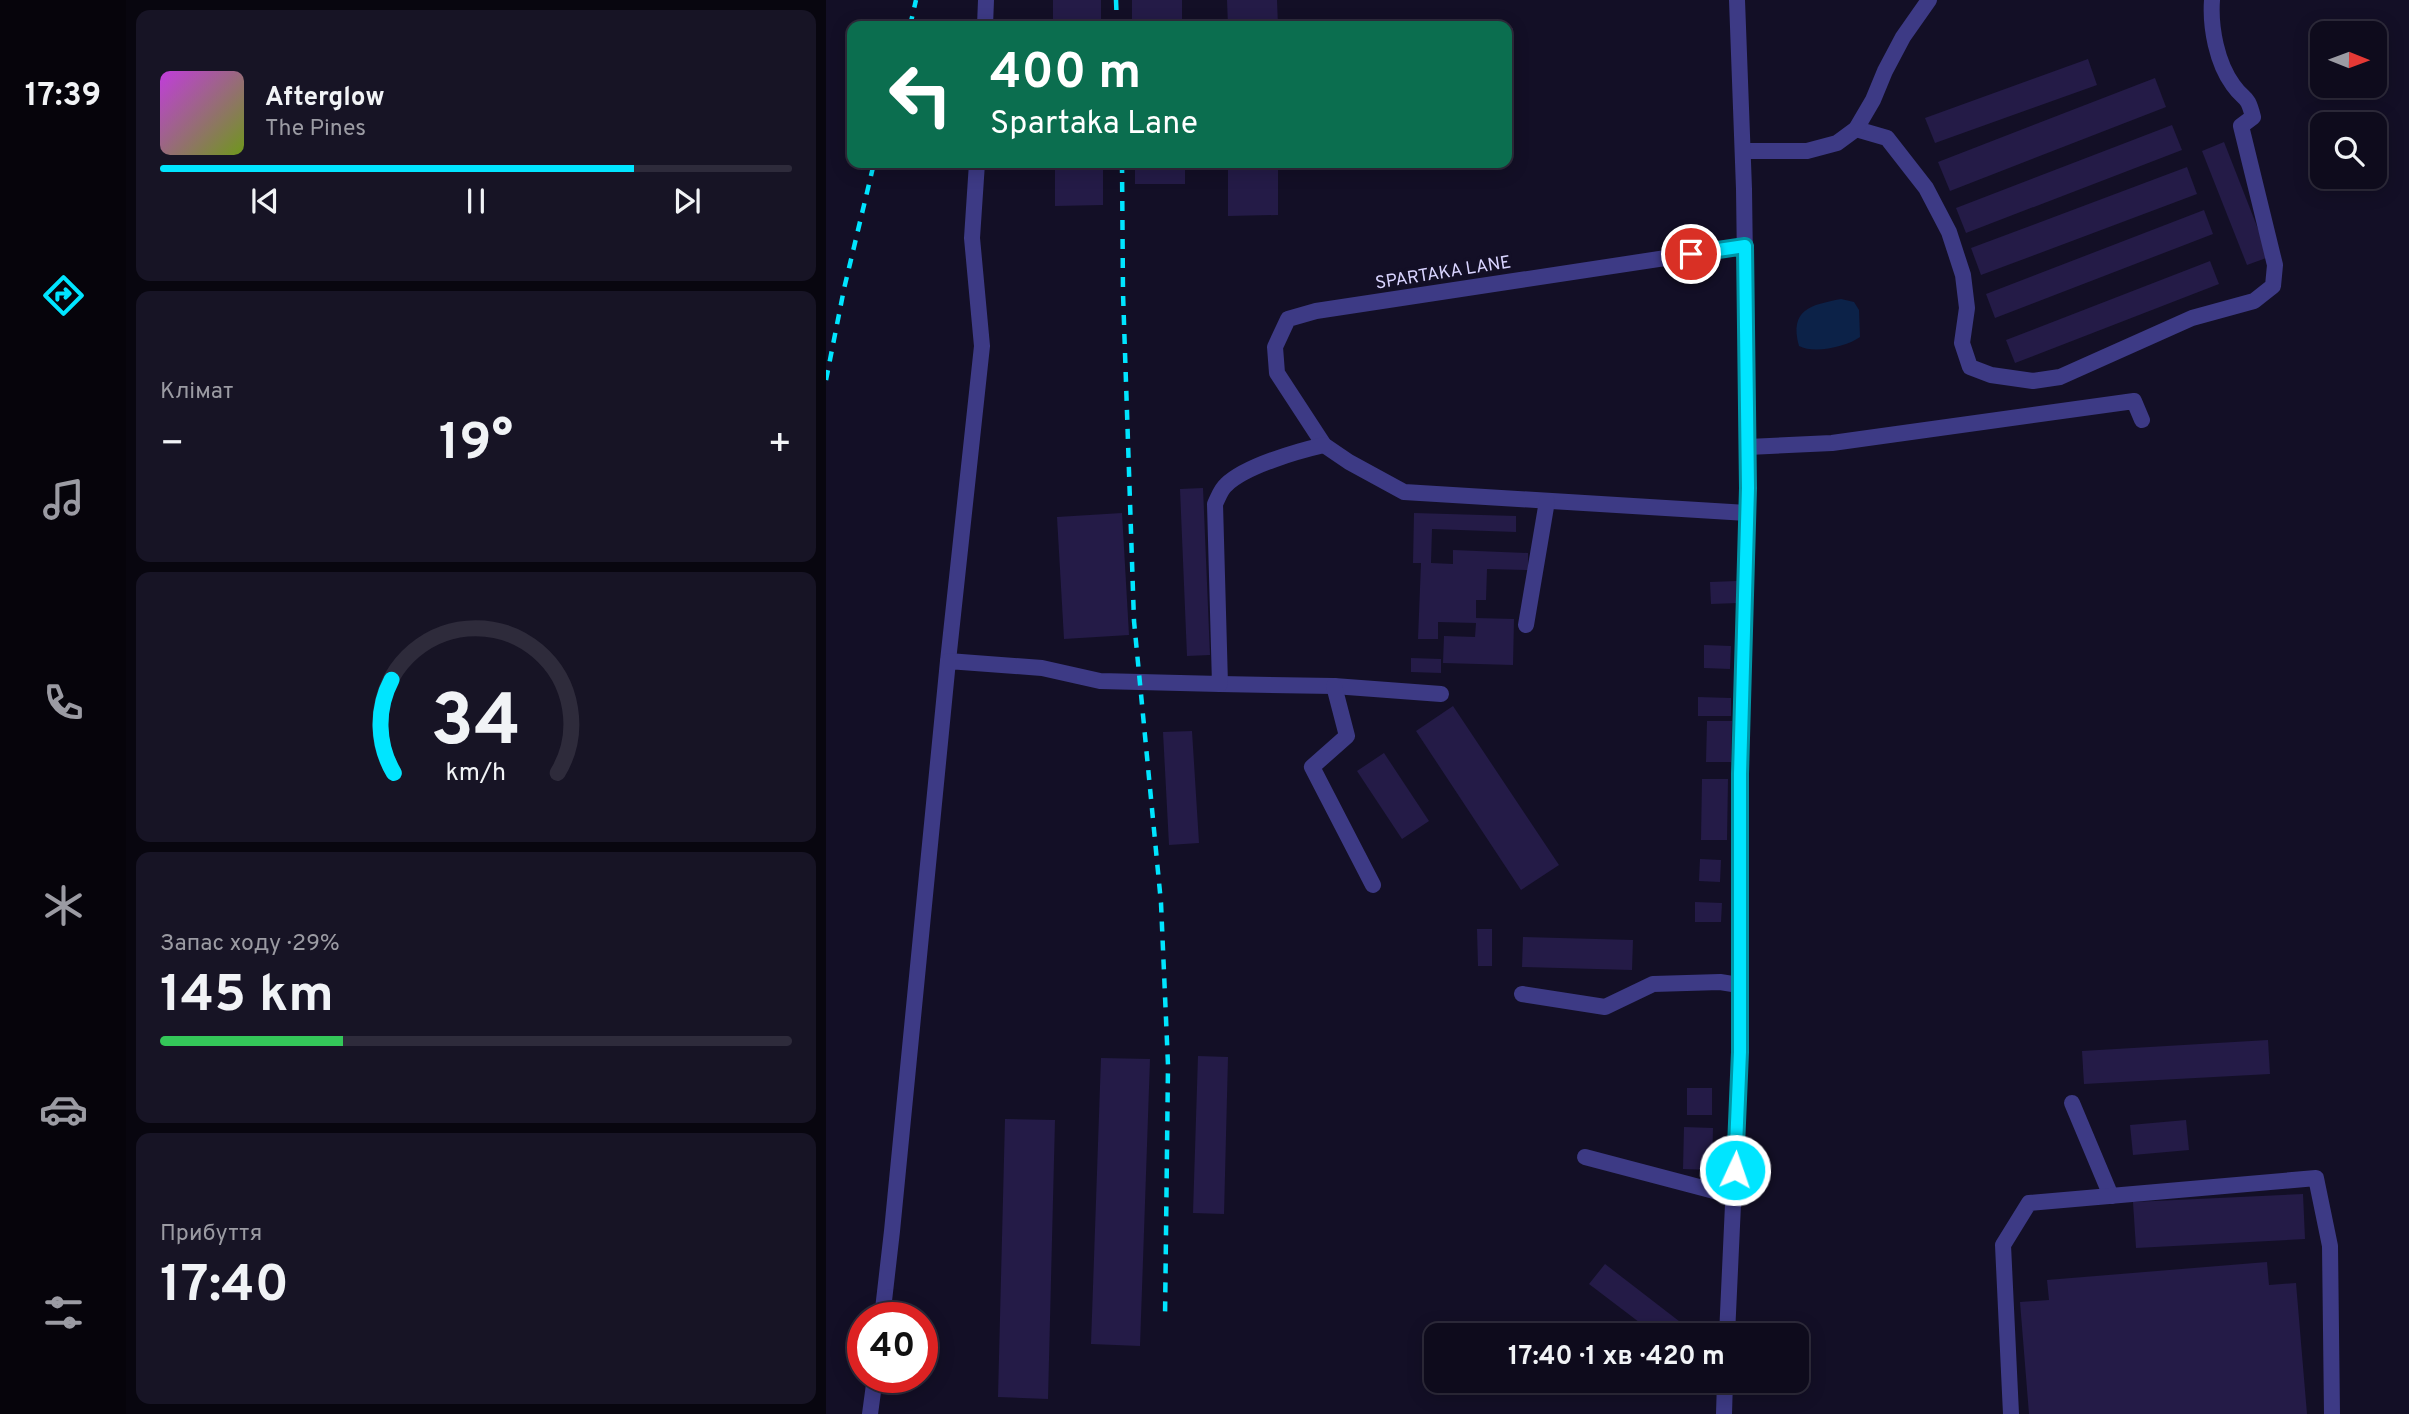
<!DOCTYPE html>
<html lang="uk">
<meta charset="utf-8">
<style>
:root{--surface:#0e0b1c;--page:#171425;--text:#f1f3f6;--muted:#9b9ba3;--line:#2e2b3b;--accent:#00e5ff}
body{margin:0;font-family:Overpass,sans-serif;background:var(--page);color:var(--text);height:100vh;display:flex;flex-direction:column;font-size:26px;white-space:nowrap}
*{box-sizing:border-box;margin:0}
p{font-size:23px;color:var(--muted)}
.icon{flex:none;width:38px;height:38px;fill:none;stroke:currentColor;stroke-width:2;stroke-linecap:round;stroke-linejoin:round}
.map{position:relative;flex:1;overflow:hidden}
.side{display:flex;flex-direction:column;gap:10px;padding:10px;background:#08060f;width:700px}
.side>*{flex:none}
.hud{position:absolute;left:21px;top:21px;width:665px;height:147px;border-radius:14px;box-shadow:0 4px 18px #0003,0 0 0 2px var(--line);background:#0b6e4f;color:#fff;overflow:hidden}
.needle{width:46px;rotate:91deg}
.fabs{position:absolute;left:1484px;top:21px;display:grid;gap:14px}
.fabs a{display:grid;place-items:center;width:77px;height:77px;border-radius:14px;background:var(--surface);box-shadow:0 4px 18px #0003,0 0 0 2px var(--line);font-size:35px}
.speed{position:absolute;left:21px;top:1302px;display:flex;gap:14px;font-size:35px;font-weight:700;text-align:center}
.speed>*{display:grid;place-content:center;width:91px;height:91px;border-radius:50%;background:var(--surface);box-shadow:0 4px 18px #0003,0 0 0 2px var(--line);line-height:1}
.speed .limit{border:10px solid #d22;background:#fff;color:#111}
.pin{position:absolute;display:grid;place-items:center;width:60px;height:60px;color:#fff;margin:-30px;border:4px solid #fff;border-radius:50%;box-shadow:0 2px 7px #0007}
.me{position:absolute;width:77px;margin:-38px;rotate:3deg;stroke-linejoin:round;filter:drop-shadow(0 0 5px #0008)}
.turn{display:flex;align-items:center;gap:24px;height:147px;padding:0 28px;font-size:32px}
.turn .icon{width:91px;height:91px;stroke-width:2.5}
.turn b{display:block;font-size:49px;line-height:60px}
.big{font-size:52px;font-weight:700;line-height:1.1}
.side .tile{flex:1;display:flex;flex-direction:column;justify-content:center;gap:10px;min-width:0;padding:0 24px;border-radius:14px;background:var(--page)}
.side .dial{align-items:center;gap:0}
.dial svg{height:182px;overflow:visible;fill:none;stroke:var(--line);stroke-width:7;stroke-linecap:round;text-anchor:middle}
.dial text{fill:var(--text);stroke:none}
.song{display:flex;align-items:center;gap:21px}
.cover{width:84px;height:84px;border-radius:10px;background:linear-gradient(135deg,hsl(290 70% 55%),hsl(80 70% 35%))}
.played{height:7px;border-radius:4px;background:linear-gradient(90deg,var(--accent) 75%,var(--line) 75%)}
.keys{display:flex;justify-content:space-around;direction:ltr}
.heat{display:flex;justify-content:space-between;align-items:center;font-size:38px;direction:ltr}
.charge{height:10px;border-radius:5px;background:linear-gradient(90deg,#34c759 29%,var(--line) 0)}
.trip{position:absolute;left:598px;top:1323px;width:385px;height:70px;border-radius:14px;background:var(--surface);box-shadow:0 4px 18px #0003,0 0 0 2px var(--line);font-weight:700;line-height:70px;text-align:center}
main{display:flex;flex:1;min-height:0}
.tab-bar{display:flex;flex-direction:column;width:126px;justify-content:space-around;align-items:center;background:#06040b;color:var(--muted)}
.tab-bar .icon{width:49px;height:49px}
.tab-bar .current{color:var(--accent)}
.tab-bar b{font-size:32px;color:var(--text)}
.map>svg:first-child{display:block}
.water{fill:#0c2248}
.building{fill:#241b47}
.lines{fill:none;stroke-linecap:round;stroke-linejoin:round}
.minor{stroke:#3d3a85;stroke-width:16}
.rail{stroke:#00e5ff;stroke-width:4.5;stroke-dasharray:10 9;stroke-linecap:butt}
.route-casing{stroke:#0095a6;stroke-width:18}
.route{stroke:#00e5ff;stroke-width:12}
.labels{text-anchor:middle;stroke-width:7;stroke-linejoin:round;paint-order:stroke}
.street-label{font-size:18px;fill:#d9d4ff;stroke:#130f26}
</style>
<main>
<nav class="tab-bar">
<b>17:39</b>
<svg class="icon current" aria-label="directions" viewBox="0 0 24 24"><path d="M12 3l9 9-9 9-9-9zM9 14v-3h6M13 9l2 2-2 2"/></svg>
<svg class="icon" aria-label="music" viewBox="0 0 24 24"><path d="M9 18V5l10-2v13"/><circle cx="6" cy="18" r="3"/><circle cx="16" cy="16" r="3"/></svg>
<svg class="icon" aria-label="phone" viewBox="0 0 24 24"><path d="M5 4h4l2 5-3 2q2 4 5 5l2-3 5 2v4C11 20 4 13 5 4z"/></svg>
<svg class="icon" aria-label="climate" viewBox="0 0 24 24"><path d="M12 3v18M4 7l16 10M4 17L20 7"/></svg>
<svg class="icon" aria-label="car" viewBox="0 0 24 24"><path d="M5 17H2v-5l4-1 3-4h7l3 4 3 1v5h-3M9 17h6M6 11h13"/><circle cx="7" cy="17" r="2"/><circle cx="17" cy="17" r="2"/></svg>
<svg class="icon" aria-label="filters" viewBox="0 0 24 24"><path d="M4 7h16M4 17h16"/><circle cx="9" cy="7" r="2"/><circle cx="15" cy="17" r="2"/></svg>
</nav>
<section class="side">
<div class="tile">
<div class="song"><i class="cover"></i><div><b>Afterglow</b><p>The Pines</p></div></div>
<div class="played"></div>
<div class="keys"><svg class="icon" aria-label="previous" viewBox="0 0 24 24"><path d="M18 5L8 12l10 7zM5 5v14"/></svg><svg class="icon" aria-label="pause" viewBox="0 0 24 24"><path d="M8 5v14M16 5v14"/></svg><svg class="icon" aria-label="next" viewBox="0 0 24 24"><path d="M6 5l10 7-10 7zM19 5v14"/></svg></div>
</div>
<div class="tile"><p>Клімат</p>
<div class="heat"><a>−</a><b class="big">19°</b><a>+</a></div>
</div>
<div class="tile dial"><svg viewBox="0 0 100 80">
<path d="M14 69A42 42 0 1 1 86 69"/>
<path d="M14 69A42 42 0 0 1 13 28" stroke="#00e5ff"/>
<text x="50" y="56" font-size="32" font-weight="700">34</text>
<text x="50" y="72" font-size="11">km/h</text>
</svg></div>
<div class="tile"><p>Запас ходу · 29%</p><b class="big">145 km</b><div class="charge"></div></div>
<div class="tile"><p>Прибуття</p><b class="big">17:40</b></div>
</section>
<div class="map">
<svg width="1583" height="1414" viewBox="0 0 1583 1414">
<rect width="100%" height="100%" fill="#130f26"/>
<path class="water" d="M1015,299l13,3 5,8 1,27c-14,10 -46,17 -61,9 -10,-37 12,-41 42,-47z"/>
<g class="building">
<rect x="227" y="0" width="48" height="26"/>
<rect x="306" y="0" width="50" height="26"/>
<polygon points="401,0 451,0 452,26 402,26"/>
<polygon points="681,28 687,28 688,77 681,77"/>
<polygon points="1262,59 1271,85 1109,143 1099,118"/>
<polygon points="1329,78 1340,107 1124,191 1112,162"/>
<polygon points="1346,125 1356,150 1140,233 1130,208"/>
<polygon points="1398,142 1443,257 1421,265 1376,151"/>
<polygon points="229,163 277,163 277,205 229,206"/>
<rect x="309" y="163" width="50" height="21"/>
<polygon points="402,163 452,163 452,215 402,216"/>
<polygon points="1361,167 1371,194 1155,275 1145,248"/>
<polygon points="1378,210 1387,234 1169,318 1160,294"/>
<polygon points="1384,261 1393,284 1189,363 1180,340"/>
<polygon points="377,488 384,655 361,656 354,489"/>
<polygon points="296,513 303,635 238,639 231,517"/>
<polygon points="588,513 690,516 690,532 606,529 605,563 627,564 627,550 702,553 702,570 661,569 660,600 650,600 650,618 688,619 687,665 617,663 618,636 649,637 650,623 612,622 612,639 592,639 595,563 587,563"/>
<polygon points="911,581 912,603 885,604 884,582"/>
<polygon points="878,645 905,646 904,669 878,668"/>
<polygon points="585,658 615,659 615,673 585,672"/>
<polygon points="872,697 905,698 905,716 872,716"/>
<polygon points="627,706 733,865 695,890 590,731"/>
<polygon points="881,721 906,721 905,762 880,762"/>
<polygon points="366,731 373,843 343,845 337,732"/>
<polygon points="558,753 603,821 576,839 531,771"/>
<polygon points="876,779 902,779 901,840 875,840"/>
<polygon points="874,859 895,860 894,882 873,881"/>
<polygon points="869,902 896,903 895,922 869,922"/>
<polygon points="651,929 666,929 666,966 652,966"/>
<polygon points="697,937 807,940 806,970 696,967"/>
<polygon points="1442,1040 1444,1074 1258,1084 1256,1051"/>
<polygon points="372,1056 402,1057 398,1214 367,1213"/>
<polygon points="275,1058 324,1059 314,1346 265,1344"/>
<rect x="861" y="1088" width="25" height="27"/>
<polygon points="179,1119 229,1120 222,1399 172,1397"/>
<polygon points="1360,1120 1363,1150 1307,1155 1304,1125"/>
<polygon points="858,1127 887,1128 886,1170 857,1169"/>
<polygon points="1477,1194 1479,1239 1310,1248 1307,1202"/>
<polygon points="1441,1262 1443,1285 1470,1283 1481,1414 1203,1414 1194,1302 1223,1300 1221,1280"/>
<polygon points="779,1264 871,1335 830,1335 763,1284"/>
</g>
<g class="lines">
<g class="minor">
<polyline points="159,26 160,0"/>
<path d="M1030,129l31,9 39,50 23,44 14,43 4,33 -5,35 8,24 21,8 42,6 27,-4 132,-59 62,-17 19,-15 2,-21 -34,-139 12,-9c-6,-24 -8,-15 -20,-32 -16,-22 -23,-57 -21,-85"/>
<polyline points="917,151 981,151 1011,143 1030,129 1047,100 1059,71 1077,37 1103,0"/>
<polyline points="919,246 490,311 462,319 449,347 451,373 498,445 523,462 578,492 921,513"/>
<polyline points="922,447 1006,443 1308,401 1316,420"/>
<polyline points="700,625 721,501"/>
<polyline points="122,661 156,346 146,238 151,163"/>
<polyline points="394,684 508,686 615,694"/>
<polyline points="508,686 521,736 486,767 547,885"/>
<polyline points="696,994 779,1007 827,984 894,982 913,985"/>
<polyline points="1246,1103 1285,1196"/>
<polyline points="759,1157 892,1192 908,1193"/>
<path d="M56,1318l10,-87 56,-570 94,7 58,13 120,3 -5,-180c3,-6 6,-15 11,-19 19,-19 72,-34 98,-40"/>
<polyline points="901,1335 914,1052 914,773 922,488 918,189 911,0"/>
<polyline points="44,1414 49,1377"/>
<polyline points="898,1414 899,1381"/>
<polyline points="1185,1414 1177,1245 1203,1203 1490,1178 1504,1246 1506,1414"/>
</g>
<g class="rail">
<polyline points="290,0 291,26"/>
<polyline points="84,26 90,0"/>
<polyline points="296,163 297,293 308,621 335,903 342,1065 339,1319"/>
<polyline points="0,380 18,289 48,163"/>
</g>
</g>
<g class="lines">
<g class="route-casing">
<polyline id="route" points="865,254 919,246 922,488 914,774 914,1052 909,1170"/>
</g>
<use href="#route" class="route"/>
</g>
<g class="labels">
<g class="street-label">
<text transform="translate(617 272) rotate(-9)" y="6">SPARTAKA LANE</text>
</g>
</g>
</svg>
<div class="fabs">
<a><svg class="needle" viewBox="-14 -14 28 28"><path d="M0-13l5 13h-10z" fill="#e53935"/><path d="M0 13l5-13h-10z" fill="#9b9ba3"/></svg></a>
<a><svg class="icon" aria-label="search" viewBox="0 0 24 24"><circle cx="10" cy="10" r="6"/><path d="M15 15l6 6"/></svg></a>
</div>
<div class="speed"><div class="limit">40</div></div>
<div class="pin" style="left:865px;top:254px;background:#d93025"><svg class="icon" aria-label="arrive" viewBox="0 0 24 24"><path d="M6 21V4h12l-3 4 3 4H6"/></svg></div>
<svg class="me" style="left:909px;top:1170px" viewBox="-20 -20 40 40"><circle r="17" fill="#00e5ff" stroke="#fff" stroke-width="3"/><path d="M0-11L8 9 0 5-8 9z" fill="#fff"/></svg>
<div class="trip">17:40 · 1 хв · 420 m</div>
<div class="hud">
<div class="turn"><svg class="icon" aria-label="left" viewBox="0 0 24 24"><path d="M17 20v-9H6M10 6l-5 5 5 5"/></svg><div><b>400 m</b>Spartaka Lane</div></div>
</div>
</div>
</main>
